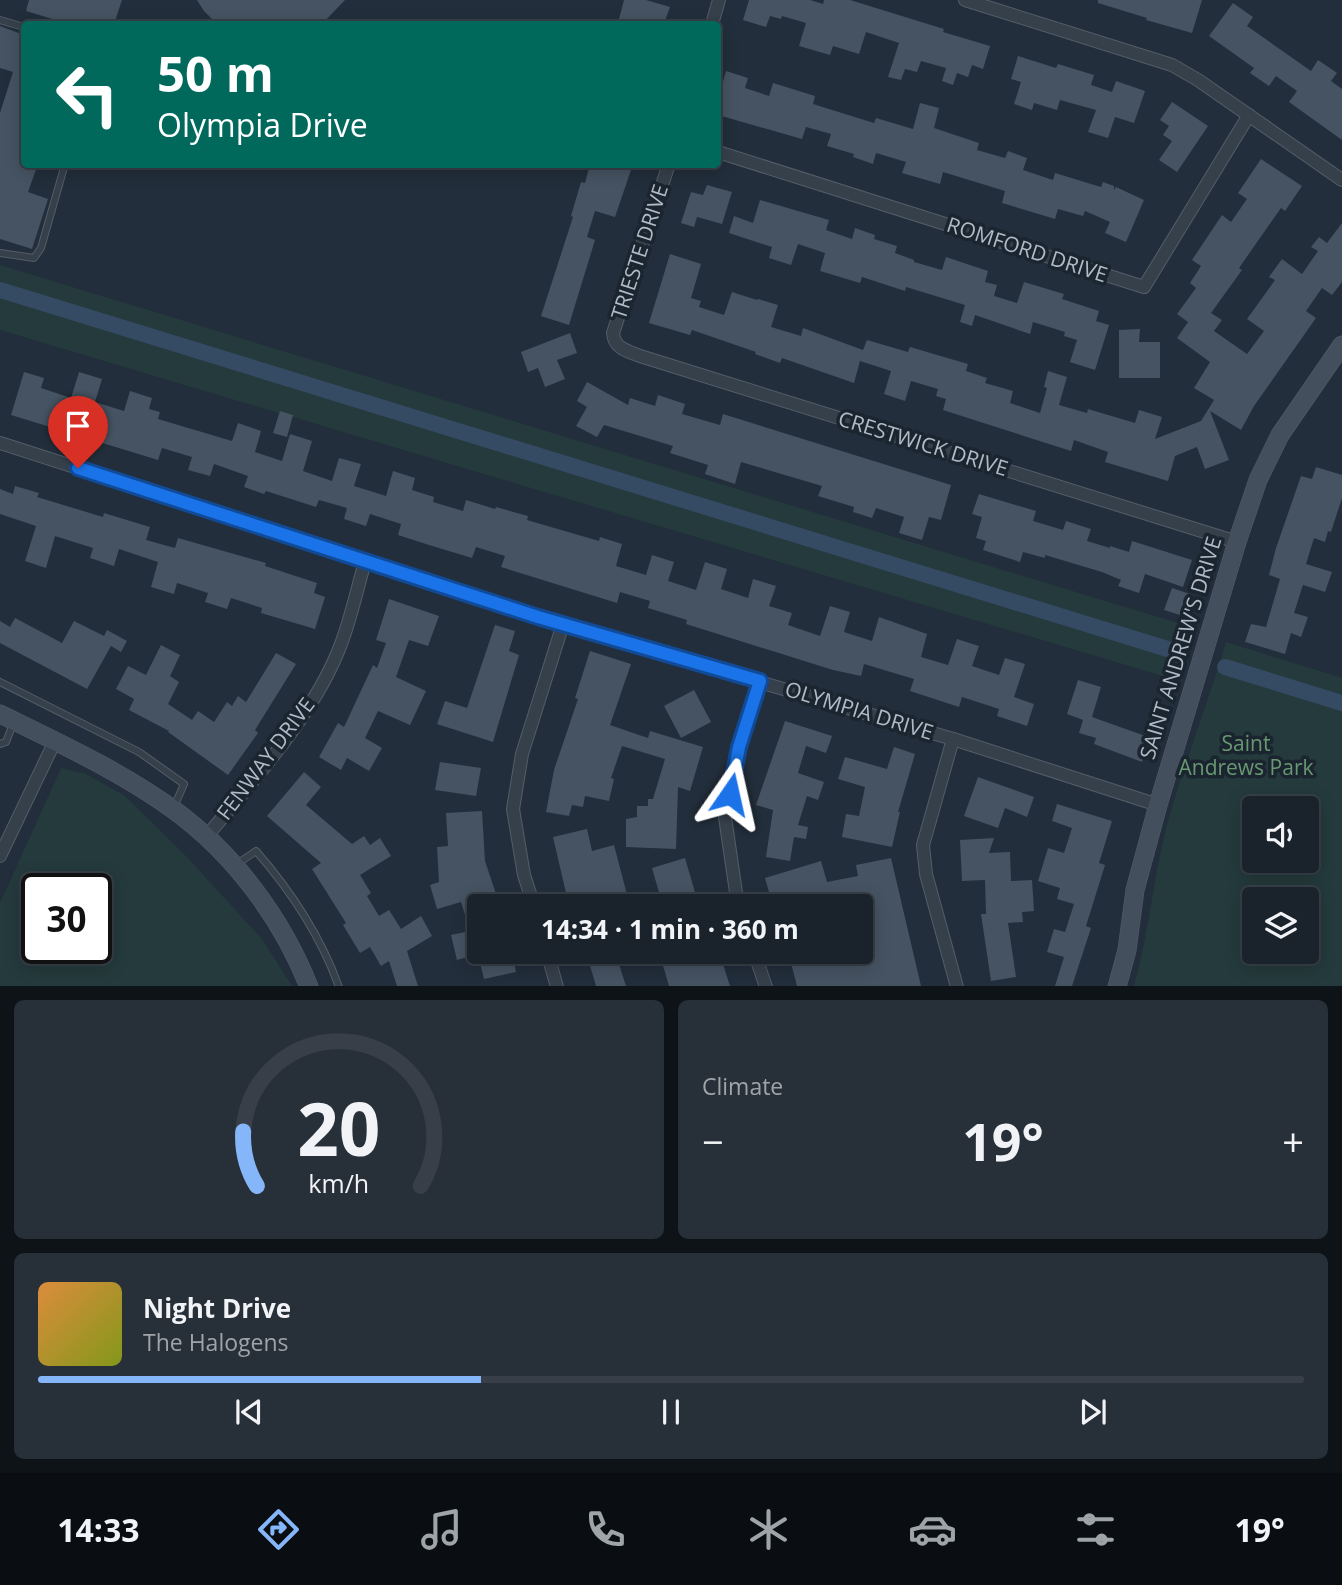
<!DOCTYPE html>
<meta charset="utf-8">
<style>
:root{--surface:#1a222c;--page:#272f38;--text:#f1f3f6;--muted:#9fa4a9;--line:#383f48;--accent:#85b6f9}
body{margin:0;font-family:"Open Sans",sans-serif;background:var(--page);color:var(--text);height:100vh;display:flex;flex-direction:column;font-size:26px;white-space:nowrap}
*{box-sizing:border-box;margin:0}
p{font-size:23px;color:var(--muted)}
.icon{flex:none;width:38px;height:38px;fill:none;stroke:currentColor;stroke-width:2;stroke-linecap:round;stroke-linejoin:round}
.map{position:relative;height:986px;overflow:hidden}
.details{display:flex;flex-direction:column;gap:14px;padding:14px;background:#0e1318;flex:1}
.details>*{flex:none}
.banner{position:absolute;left:21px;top:21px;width:700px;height:147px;border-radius:7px;box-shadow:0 4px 18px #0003,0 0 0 2px var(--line);background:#00695c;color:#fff;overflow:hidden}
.controls{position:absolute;left:1242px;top:796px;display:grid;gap:14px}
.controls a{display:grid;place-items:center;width:77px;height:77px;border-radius:7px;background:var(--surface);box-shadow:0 4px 18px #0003,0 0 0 2px var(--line);font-size:35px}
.speed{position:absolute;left:21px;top:873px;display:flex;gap:14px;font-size:35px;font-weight:700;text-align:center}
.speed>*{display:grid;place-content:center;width:91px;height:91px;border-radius:50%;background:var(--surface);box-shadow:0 4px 18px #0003,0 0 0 2px var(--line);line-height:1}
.speed .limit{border:4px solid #111;border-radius:10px;background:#fff;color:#111}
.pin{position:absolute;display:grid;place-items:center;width:60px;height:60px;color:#fff;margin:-72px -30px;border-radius:50% 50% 50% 0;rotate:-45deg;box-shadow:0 0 7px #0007}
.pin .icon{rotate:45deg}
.me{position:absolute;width:77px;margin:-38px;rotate:11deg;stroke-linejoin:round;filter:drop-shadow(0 0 5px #0008)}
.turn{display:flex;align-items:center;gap:24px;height:147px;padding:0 21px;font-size:32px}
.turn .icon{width:91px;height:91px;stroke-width:2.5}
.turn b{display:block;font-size:49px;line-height:60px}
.big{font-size:52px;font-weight:700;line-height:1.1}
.details .widget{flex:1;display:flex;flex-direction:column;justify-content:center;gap:10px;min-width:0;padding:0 24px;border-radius:10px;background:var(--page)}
.details .dial{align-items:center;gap:0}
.dial svg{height:182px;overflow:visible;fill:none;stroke:var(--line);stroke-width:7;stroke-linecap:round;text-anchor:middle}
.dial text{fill:var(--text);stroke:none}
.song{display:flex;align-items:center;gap:21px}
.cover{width:84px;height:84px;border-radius:10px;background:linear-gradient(135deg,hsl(30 70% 55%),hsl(70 70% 35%))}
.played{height:7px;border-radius:4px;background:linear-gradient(90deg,var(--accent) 35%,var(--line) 35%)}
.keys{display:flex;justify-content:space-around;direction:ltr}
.heat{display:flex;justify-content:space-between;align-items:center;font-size:38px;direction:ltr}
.details .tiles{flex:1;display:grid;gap:14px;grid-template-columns:1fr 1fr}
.widget:last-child{grid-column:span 2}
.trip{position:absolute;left:467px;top:894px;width:406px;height:70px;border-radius:7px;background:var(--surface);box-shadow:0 4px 18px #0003,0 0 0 2px var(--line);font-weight:700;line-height:70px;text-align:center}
.menu{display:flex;height:112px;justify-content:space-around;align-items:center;background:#0a0e12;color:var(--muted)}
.menu .icon{width:49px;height:49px}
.menu .on{color:var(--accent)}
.menu b{font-size:32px;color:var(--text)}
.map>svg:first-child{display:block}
.green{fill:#243a3c;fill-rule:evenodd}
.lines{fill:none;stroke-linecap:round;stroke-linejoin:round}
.canal{stroke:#354a63;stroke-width:16}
.building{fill:#465362}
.lane-casing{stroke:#545d69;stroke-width:8}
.street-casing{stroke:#545d69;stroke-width:14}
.secondary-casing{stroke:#545d69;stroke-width:19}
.lane{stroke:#36404b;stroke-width:6}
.street{stroke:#36404b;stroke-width:12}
.secondary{stroke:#444f5e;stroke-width:18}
.route-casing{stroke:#114b97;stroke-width:18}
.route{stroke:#1a73e8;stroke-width:12}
.labels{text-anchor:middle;stroke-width:7;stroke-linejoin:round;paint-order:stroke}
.street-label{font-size:21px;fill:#b1bac7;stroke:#1b2530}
.park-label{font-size:21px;fill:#689871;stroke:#1b2530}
</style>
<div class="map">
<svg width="1342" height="987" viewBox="0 0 1342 987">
<rect width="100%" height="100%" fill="#222e3b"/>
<g class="green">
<polygon points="0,265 1191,627 1173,679 0,330"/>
<path d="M1226,642l116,36v308h-208c15,-53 19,-108 33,-161 17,-62 41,-122 59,-183zM1255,808h52v53h-52zM1255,900h52v52h-52z"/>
<path d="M61,768l25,6 38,21 63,62 75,82 30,47h-292v-83zM37,889h59v59h-59z"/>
</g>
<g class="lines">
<g class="canal">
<polyline points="0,290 1174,651"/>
<polyline points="1225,667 1342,703"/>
</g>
</g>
<g class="building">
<polygon points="29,0 122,0 114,24 69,24 26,11"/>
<polygon points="197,0 345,0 322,24 217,24 204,11"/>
<polygon points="624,0 646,0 670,7 664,24 629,24 629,22 619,19"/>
<polygon points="749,0 810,0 823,4 824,0 850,0 944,29 943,32 990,46 983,69 972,65 968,77 957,73 953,85 942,81 946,68 921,61 917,72 905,69 901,80 888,77 899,43 866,32 859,54 833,46 830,55 799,46 806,23 782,16 781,19 770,16 766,27 743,20"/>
<polygon points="1098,0 1202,0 1192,33 1146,20 1147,18 1098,3"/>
<polygon points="1233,3 1253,17 1247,26 1311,71 1318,60 1337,73 1331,81 1342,89 1342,140 1289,102 1297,91 1276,76 1269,86 1250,73 1254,68 1209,36"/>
<polygon points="0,26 24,35 24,164 38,164 28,192 48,199 32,249 0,239 0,113 13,72 0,68"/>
<polygon points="1018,56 1056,68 1058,64 1094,75 1091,85 1112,92 1116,81 1145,91 1134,123 1115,117 1108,138 1088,132 1096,110 1060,100 1057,110 1034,103 1032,110 1014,104 1021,82 1011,79"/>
<polygon points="726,71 748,78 745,88 769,96 773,83 815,96 813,104 874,123 876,118 913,129 920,103 939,108 934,128 979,143 977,150 1005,158 1008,151 1027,158 1023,170 1053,180 1055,173 1101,187 1103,182 1114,186 1114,190 1116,187 1144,200 1126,242 1105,233 1110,222 1085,211 1083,216 1058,209 1055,219 1002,203 1005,191 943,172 940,184 902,173 906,162 876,153 873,164 853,157 854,154 827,146 831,134 806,127 802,139 718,115 718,100"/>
<polygon points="1172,102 1208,126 1177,172 1159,160 1172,141 1163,135 1169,126 1160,120"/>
<polygon points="1261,159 1302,186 1285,211 1281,208 1239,268 1242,270 1211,313 1222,320 1214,331 1247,354 1264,331 1247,319 1275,280 1269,277 1282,259 1302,274 1318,251 1311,247 1319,237 1327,243 1342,223 1342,282 1332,295 1322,288 1306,311 1316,318 1254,406 1241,430 1210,411 1229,460 1205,469 1197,447 1175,456 1168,481 1105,462 1108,452 1074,440 1071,451 943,410 946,399 936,396 938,389 911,381 905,401 884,394 891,371 860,361 854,383 782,358 780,363 755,354 756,352 692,330 690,335 649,323 670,254 701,264 691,298 701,301 699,307 724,315 732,292 757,300 758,299 778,305 771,327 801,336 803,328 863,350 867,340 908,352 910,347 968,364 966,371 987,378 985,383 1013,391 1010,403 1040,413 1047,388 1044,387 1048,371 1067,377 1059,405 1087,413 1088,409 1135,423 1139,410 1162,417 1155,439 1201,421 1214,400 1194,388 1210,362 1177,338 1188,322 1177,314 1196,288 1190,283 1201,266 1192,260 1222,215 1231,222 1247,199 1238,193"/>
<polygon points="590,164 633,164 615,217 595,211 587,237 595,240 569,325 541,316 573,217 571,216 581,182 585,183"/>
<polygon points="707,185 732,192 722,224 697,217 694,227 681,223 691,192 703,195"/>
<polygon points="760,200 829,220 826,230 852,239 855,228 875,235 874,239 897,246 895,253 914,260 914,262 942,270 946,257 988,271 985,282 997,285 994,296 1017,303 1024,282 1064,294 1062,299 1099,311 1096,321 1109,325 1095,370 1070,362 1077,340 1064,336 1065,332 1033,322 1030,334 975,315 972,326 960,322 965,305 906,287 905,291 862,277 860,283 820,271 825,253 798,244 791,265 769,258 772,247 729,233 734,216 753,223"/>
<polygon points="1140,329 1139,342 1160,342 1160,378 1119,378 1119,330"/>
<polygon points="570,333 577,353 557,360 565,379 545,387 538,368 528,372 521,352"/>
<polygon points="24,372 44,378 41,388 71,398 79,372 102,379 95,402 124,411 130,391 152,398 149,409 160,412 158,419 232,441 238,423 261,431 255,452 282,461 290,434 312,441 303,471 332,481 339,458 361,464 354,486 386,496 393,471 415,478 412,490 434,497 433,502 463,511 466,500 495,509 496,507 528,516 527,520 599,541 600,537 622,544 616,566 646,575 652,555 674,562 668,581 696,590 705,562 727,569 721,589 748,598 753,579 776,586 769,606 792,613 788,625 820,636 830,606 850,612 844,632 872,641 879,617 927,634 921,657 948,665 957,639 979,646 972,666 999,675 1005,658 1025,664 1014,697 1034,704 1027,726 997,716 999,709 962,697 959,707 910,691 914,679 864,664 861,676 833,670 686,624 687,620 648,608 650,601 620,592 617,603 501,567 505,556 476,547 472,558 429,545 398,535 401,524 370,514 366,526 344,519 347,508 319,500 316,507 266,491 264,494 244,487 248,476 214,464 210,476 188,470 192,457 162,448 158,460 11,415"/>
<polygon points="587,382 628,405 630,398 655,406 658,395 685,404 682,414 720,425 723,414 951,485 941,520 929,517 922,540 899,533 904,517 876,508 872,518 853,512 854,507 818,496 822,486 741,462 735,484 705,474 708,465 670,453 673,446 604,425 597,437 576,426 587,407 577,401"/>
<polygon points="280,411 293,415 287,437 273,433"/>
<polygon points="1316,467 1342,475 1342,498 1331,532 1328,531 1325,542 1314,538 1306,564 1332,572 1325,592 1303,585 1294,613 1308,617 1301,637 1291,633 1285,654 1245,642 1251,624 1266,627 1280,579 1269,575 1276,548 1301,476 1312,479"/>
<polygon points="15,486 39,493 37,497 103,517 104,513 150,527 146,540 175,548 178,538 266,563 265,566 317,583 314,593 325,597 315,629 261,613 262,608 231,598 227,609 205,602 208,593 177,583 174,594 151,587 158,562 119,549 114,566 90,558 93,548 55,536 46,568 25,561 36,526 0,514 0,489 13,494"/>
<polygon points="979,494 1036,511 1033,521 1063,530 1066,521 1091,529 1087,541 1110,548 1110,546 1129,552 1132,541 1192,560 1183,587 1145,574 1139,593 1118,586 1121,580 1102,572 1045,555 1045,558 1023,552 1020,562 983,550 986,541 976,538 982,517 972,514"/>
<polygon points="1172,588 1190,594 1183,616 1164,610"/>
<polygon points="389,599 439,616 428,646 409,640 396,677 426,691 410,725 378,711 365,738 382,748 369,771 347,758 341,770 319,757 338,723 344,727 373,665 377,668 386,643 376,640"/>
<polygon points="15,618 62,643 74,621 104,636 107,630 127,641 121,652 111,646 87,689 0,643 0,621 10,627"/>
<polygon points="495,625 515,631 509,651 519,655 493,742 437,724 445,701 467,708"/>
<polygon points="161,645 180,655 170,676 179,682 168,704 192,720 198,711 214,722 227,702 232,706 238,696 246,702 276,653 296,664 255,730 258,733 228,775 168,732 169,731 129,710 134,699 116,689 128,666 146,675"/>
<polygon points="590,651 631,664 610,725 648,738 650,731 703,747 690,791 678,787 676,849 626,847 626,819 637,817 637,806 648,806 648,799 653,799 665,759 622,746 611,778 614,779 609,801 585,796 583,807 572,805 569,816 546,812 554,770 578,699 575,698"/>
<polygon points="1078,680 1101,687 1092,717 1151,738 1142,762 1094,744 1096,738 1079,733 1083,720 1067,714"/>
<polygon points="694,690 711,722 681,738 664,706"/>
<polygon points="785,721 832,736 826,753 806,746 798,773 824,782 818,800 807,796 798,825 808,827 806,839 794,837 790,861 766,857 773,810 756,805"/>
<polygon points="894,747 915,754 898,812 900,812 892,847 842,837 846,814 859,816 865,787 838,779 845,757 887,769"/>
<polygon points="440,762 481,768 476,796 435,790"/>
<polygon points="304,772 321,787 306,805 352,844 364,836 370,845 380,838 391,856 360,875 371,893 367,896 379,916 389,910 401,929 421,916 432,936 407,951 418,986 397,986 389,961 381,966 370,947 360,953 343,925 346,923 312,869 321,863 267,816"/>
<polygon points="978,777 1034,797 1027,817 1005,808 998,828 964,816"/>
<polygon points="1057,804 1112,821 1099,863 1105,865 1086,926 1091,928 1072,986 1055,986 1064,957 1047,952 1054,929 1065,932 1074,904 1057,899 1060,888 1038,881 1048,848 1064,853 1072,828 1052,821"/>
<polygon points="482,811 485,861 500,906 480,906 480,952 512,952 516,972 484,979 478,954 457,960 451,935 470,931 461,902 437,909 430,885 439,882 437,847 448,846 446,813"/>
<polygon points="587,829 592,851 614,845 630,906 569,906 553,837"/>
<polygon points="994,838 989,853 1010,852 1011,881 1032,880 1034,911 1022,912 1023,922 1008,923 1016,977 991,981 981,914 986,914 985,880 962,881 960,840"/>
<polygon points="685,858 699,906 663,906 652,868"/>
<polygon points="891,858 921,986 797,986 788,952 824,952 828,964 854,956 853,952 861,952 861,906 798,906 794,892 771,899 765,878 821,861 827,882 858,876 856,865"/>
<polygon points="586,952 615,952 626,986 596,986"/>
<polygon points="659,952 719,952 730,986 669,986"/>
</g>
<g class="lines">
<g class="lane-casing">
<g id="lane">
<polyline points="0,20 24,27"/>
<polyline points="0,253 34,258 41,248 65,164"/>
<polyline points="0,682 139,752 184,784 174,807"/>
<polyline points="0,744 6,742 13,724"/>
<path d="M237,864l19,-13c35,40 65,86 83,136"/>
</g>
</g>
<g class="street-casing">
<g id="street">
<polyline points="965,0 1172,65 1198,80 1342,180"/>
<polyline points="712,24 719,0"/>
<polyline points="718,152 1144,287 1249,115"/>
<path d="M669,164l-56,169c1,15 14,18 27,23l597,186"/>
<polyline points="0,443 563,624 953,739 1158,805"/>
<polyline points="953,739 923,845 926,874 957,987"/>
<path d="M207,836c47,-57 108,-122 134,-192 10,-26 16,-55 24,-82"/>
<polyline points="0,856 55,741"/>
<polyline points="534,906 524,875 513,809 522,754 563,624"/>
<polyline points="738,906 725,817 739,747 760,681"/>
<polyline points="547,952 557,987"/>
<polyline points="754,952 766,987"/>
</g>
</g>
<g class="secondary-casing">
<g id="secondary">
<path d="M0,714c59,29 120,57 174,96 59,43 108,108 135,177"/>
<polyline points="1117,987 1127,950 1135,890 1158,805 1237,542 1258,480 1280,435 1342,345"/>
</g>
</g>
<use href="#lane" class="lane"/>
<use href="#street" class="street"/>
<use href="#secondary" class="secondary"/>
</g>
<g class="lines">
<g class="route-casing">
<polyline id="route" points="78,468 538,617 760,681 739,747 730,794"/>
</g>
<use href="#route" class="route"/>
</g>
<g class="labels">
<g class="street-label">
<text transform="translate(1027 250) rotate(18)" y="7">ROMFORD DRIVE</text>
<text transform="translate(640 252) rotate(-72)" y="7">TRIESTE DRIVE</text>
<text transform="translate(923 444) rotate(17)" y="7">CRESTWICK DRIVE</text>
<text transform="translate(1181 648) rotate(-73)" y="7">SAINT ANDREW'S DRIVE</text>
<text transform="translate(859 711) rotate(17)" y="7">OLYMPIA DRIVE</text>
<text transform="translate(266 759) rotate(-53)" y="7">FENWAY DRIVE</text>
</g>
<g class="park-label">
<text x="1246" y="751">Saint<tspan x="1246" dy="24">Andrews Park</tspan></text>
</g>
</g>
</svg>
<div class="controls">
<a><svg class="icon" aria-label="sound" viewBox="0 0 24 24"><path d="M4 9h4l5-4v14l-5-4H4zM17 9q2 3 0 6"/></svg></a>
<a><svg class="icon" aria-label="layers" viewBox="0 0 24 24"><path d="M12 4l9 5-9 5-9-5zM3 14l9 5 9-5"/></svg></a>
</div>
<div class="speed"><div class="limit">30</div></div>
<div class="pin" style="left:78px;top:468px;background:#d93025"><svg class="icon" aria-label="arrive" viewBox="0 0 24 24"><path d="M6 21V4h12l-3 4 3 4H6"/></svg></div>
<svg class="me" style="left:730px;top:794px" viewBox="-20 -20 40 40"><path d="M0-17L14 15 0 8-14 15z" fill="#1a73e8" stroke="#fff" stroke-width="4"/></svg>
<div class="trip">14:34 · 1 min · 360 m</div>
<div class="banner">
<div class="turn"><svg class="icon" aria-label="left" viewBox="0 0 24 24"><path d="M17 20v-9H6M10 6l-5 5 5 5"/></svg><div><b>50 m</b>Olympia Drive</div></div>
</div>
</div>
<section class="details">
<div class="tiles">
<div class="widget dial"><svg viewBox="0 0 100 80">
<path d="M14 69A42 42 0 1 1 86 69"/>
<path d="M14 69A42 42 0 0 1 8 45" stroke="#85b6f9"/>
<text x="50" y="56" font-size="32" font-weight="700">20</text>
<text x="50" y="72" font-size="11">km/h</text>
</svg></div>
<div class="widget"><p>Climate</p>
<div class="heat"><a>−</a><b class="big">19°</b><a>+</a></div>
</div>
<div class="widget">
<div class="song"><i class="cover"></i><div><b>Night Drive</b><p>The Halogens</p></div></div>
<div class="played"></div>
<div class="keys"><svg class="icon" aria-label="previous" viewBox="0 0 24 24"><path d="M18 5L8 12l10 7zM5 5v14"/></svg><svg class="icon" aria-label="pause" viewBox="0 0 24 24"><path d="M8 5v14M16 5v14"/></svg><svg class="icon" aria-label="next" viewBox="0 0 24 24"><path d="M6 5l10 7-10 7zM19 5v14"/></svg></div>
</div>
</div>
</section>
<nav class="menu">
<b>14:33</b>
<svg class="icon on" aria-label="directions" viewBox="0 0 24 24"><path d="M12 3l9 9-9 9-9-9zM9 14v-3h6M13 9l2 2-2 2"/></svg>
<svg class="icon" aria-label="music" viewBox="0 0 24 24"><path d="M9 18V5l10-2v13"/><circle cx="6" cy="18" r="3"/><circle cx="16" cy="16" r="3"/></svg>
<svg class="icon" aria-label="phone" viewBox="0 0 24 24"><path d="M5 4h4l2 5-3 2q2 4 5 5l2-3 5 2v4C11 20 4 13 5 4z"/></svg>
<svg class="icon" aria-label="climate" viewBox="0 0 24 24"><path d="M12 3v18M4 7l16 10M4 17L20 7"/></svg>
<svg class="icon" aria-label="car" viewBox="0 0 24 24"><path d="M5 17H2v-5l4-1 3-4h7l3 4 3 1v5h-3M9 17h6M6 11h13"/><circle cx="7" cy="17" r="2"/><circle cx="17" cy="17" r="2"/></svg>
<svg class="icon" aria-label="filters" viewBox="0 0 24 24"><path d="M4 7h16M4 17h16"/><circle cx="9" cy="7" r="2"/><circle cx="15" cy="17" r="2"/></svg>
<b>19°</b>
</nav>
